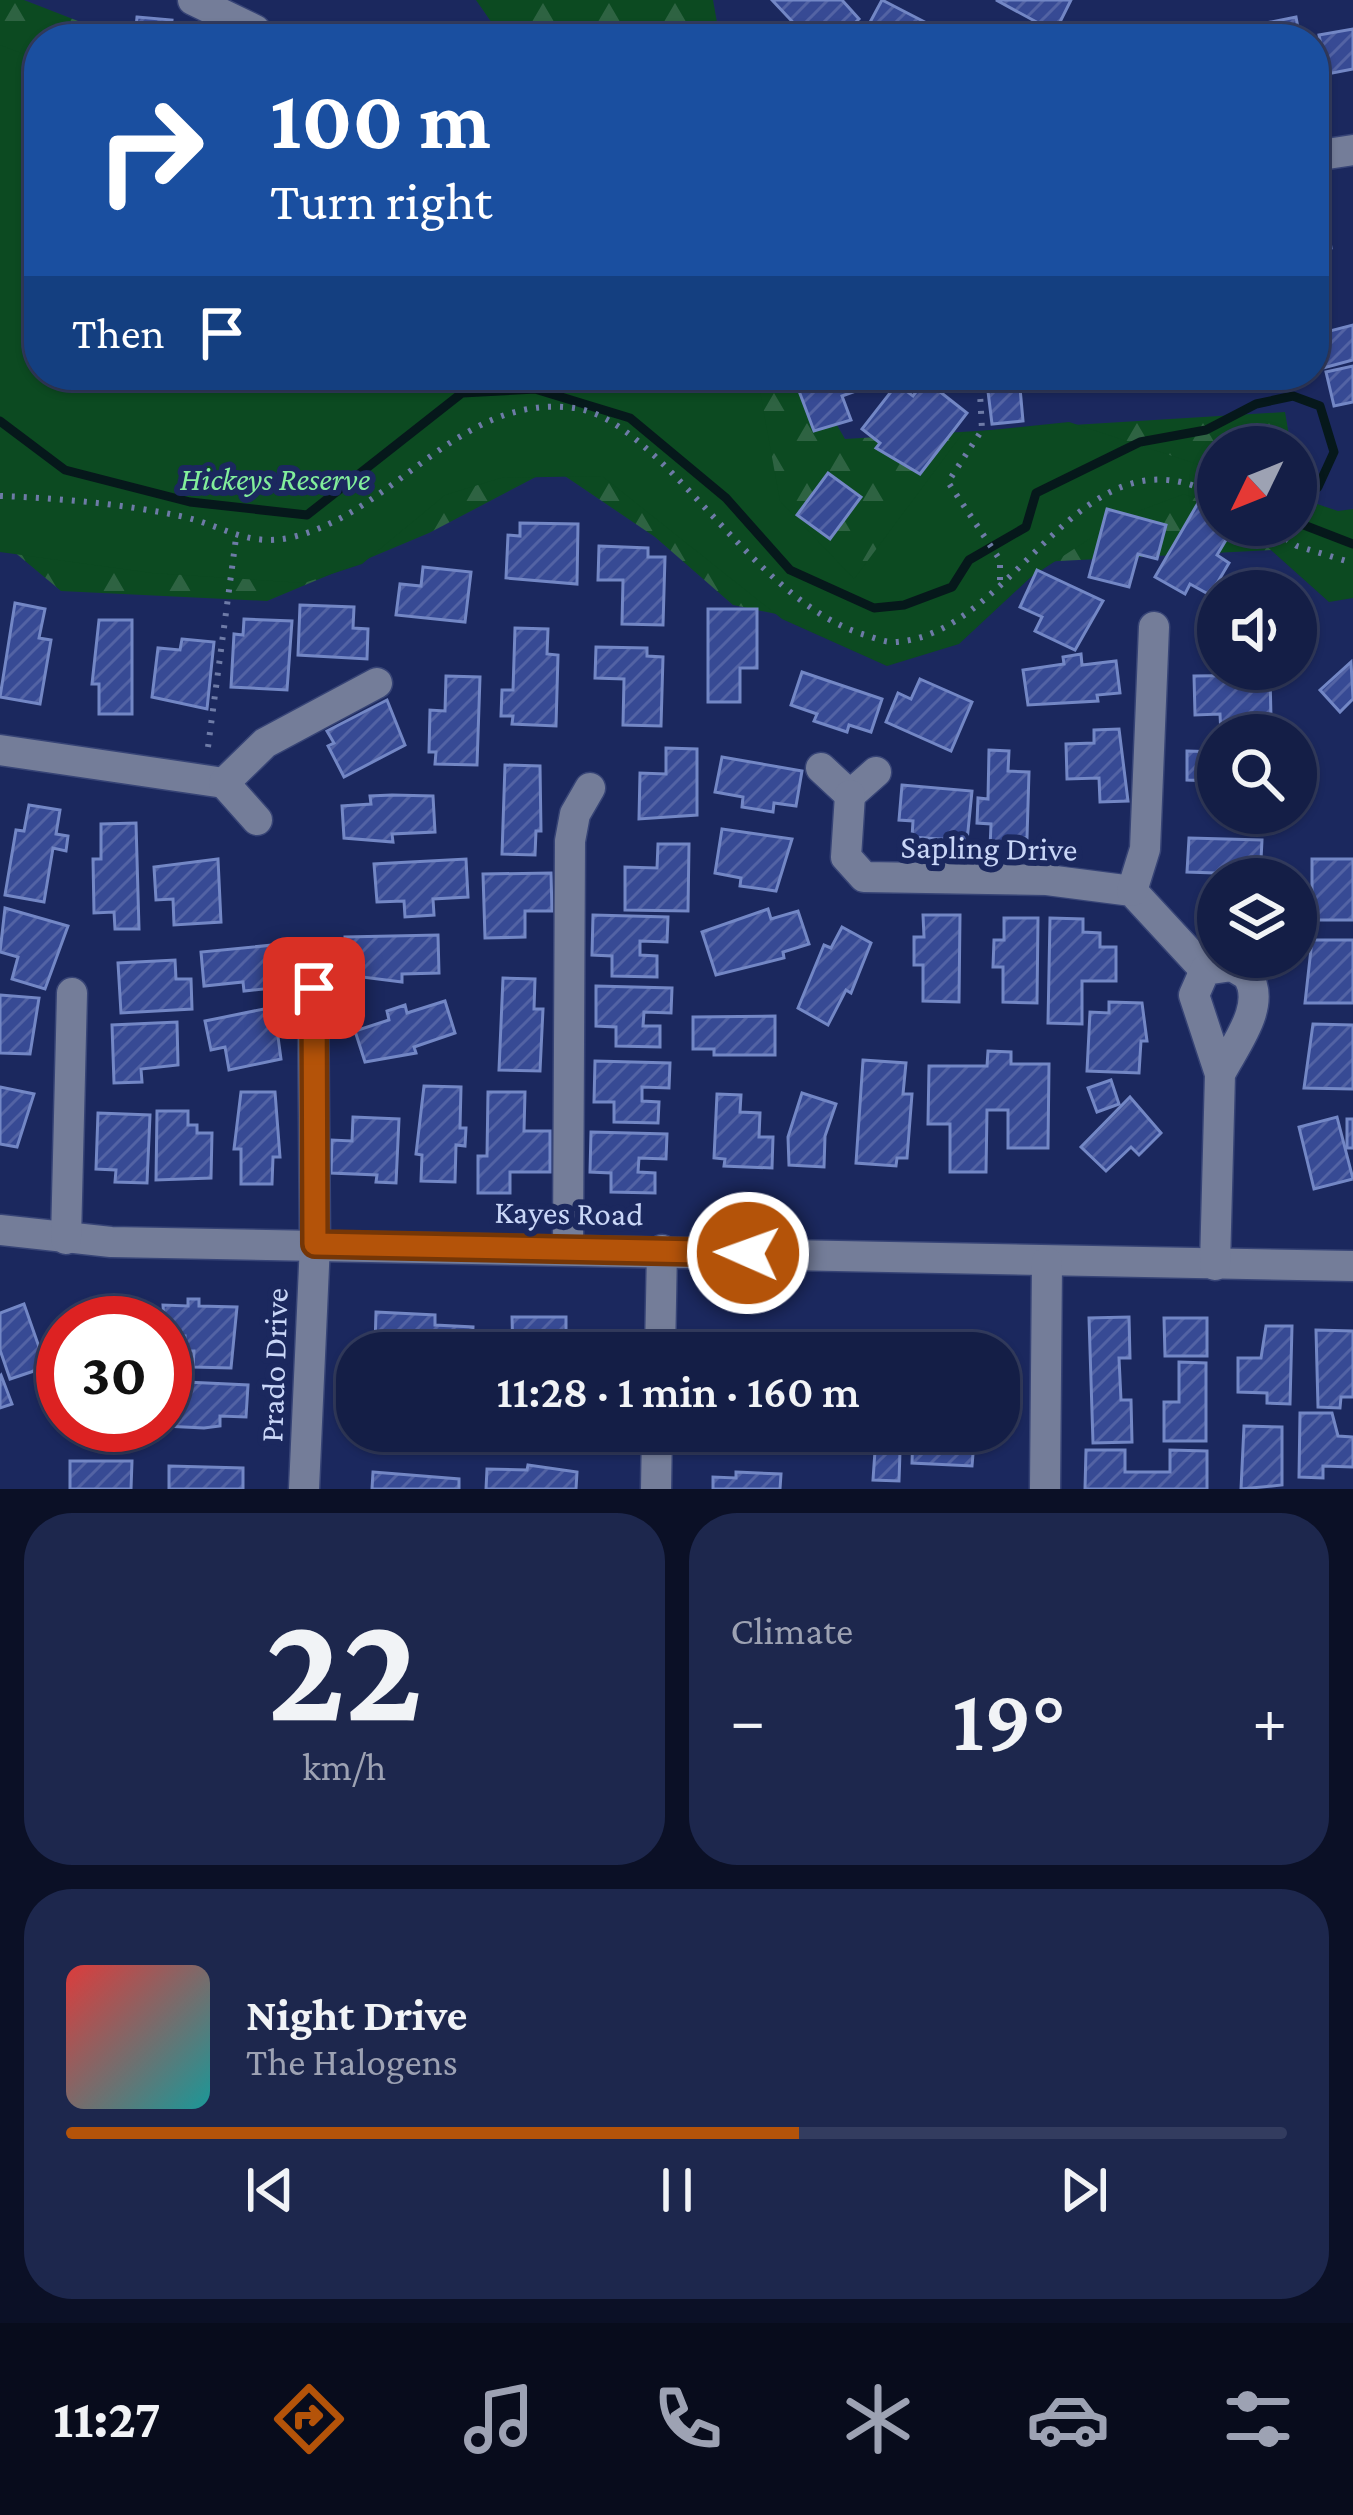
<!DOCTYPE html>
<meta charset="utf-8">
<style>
:root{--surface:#141e46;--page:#1d274d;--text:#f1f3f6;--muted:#9da2b3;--line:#333c5f;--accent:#b45309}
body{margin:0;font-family:"Crimson Pro",serif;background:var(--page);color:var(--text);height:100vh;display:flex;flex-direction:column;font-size:45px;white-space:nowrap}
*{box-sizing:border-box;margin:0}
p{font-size:39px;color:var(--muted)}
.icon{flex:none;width:66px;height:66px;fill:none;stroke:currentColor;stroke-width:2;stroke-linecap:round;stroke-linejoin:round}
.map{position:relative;height:1489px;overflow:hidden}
.panel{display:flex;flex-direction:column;gap:24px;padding:24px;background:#0b1026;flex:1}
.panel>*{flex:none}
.hud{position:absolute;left:24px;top:24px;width:1305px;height:366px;border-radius:48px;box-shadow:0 3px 9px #0004,0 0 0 3px var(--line);background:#1a4fa0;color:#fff;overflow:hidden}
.needle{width:78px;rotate:227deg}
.controls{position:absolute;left:1197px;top:426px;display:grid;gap:24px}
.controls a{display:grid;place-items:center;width:120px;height:120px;border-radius:50%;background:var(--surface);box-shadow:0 3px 9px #0004,0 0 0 3px var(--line);font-size:60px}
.speed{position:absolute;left:36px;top:1296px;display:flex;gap:24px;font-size:60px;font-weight:700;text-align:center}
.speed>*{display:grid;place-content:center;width:156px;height:156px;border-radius:50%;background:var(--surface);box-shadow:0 3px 9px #0004,0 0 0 3px var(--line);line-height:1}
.speed .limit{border:18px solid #d22;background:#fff;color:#111}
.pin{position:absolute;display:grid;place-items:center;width:102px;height:102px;color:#fff;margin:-51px;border-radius:24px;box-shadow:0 6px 18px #0006}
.me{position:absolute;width:132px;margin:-66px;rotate:272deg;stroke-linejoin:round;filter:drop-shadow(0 0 9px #0008)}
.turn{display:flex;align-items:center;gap:42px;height:252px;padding:0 48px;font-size:54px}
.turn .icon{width:156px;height:156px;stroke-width:2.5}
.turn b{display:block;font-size:84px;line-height:102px}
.then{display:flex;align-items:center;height:114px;padding:0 48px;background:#0003;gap:24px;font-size:45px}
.big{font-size:90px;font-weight:600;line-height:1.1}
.panel .widget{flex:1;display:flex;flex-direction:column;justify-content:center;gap:18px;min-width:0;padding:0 42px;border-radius:48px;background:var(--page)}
.panel .dial{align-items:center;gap:0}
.dial b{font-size:156px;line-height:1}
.song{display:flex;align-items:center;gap:36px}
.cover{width:144px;height:144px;border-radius:18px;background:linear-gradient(135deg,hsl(0 70% 55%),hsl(180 70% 35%))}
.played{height:12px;border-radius:6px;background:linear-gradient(90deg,var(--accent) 60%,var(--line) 60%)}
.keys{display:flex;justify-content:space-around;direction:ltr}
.heat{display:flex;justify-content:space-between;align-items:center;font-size:66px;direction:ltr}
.panel .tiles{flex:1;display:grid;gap:24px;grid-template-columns:1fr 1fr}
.widget:last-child{grid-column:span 2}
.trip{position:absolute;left:336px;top:1332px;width:684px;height:120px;border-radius:48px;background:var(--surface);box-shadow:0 3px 9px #0004,0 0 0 3px var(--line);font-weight:600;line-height:120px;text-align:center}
.tab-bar{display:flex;height:192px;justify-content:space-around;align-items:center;background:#080c1c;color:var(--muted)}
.tab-bar .icon{width:84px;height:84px}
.tab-bar .selected{color:var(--accent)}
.tab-bar b{font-size:54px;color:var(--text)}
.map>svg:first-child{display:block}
.forest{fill:url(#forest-firs)}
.green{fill:#0c4a21}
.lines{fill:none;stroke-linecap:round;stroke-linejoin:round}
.stream{stroke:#06181b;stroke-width:9}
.building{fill:url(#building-hatch);stroke:#7387c5;stroke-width:3}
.minor-casing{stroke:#374476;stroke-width:33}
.path{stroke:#6e7ba7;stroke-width:6;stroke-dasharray:3 9;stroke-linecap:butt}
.minor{stroke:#747d99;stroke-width:30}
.route-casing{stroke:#753606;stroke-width:30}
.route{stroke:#b45309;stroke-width:21}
.labels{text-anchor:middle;stroke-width:12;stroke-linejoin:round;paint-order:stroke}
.park-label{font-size:33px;font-style:italic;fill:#82ee9b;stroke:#1b285e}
.street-label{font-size:33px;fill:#c9d6f7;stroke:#1b285e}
</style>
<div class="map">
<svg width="1353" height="1489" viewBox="0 0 1353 1489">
<defs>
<pattern id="forest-firs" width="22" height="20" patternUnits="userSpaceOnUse" patternTransform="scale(3)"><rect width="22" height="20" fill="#0c4a21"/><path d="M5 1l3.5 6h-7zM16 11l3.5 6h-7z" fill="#2e6342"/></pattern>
<pattern id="building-hatch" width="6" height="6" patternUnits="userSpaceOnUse" patternTransform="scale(3)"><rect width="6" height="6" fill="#374a94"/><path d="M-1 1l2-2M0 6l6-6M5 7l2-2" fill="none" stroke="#5363a4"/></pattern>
</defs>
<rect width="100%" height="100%" fill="#1b285e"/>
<g class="forest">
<polygon points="0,0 24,0 96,28 99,39 39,39 39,375 808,375 845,439 1285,412 1291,447 1218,447 1218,525 1296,525 1296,474 1309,548 961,566 892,638 733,605 655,537 553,468 429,533 267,601 61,591 0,540"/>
<polygon points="476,0 713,0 720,39 503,39"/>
</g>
<g class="green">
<polygon points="0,45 39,60 39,375 757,375 780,501 854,579 963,433 1069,422 1218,471 1218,506 1184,494 1123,517 1031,577 959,644 887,666 782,619 602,476 501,478 445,495 362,564 304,583 152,573 0,552"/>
<polygon points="1296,497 1338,511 1353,509 1353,598 1329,602 1243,525 1296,525"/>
</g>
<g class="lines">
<g class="stream">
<polyline points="0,421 65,470 190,502 307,515 462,393 535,389 630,418 726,498 790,570 874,608 904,605 952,587 969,560 1026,527 1036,493 1140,442 1206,430 1256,404 1293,396 1320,406 1334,452 1318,487 1296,506"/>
<polyline points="1296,522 1353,544"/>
</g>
</g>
<g class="building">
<polygon points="772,0 842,0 859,19 837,39 820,39 809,28 803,33"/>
<polygon points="882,0 948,34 945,39 861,39"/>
<polygon points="996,0 1071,0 1055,32"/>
<polygon points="137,17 172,20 170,39 135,39"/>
<polygon points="1296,17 1300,39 1245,39 1268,35 1266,23"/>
<polygon points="1353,29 1353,69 1327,74 1319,35"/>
<polygon points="1326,216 1331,248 1314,251 1314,217"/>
<polygon points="1353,325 1353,360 1319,369 1314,335"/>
<polygon points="1353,366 1353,402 1334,406 1326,372"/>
<polygon points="793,375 869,375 872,385 842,396 851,420 814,431"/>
<polygon points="986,375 1073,375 1073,382 1020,388 1023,421 992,424"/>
<polygon points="925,380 967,413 920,474 876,448 880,443 862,429 897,384 913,396"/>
<polygon points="828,473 861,497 830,539 797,515"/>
<polygon points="1198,503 1218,515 1218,525 1235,525 1217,555 1229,563 1210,595 1190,584 1185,594 1155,577"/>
<polygon points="1107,509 1166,525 1157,559 1138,554 1129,587 1089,577"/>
<polygon points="520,523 578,524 577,584 506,578 508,535 520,536"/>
<polygon points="599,546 648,548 648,557 665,557 663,625 622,624 623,580 598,580"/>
<polygon points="423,567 471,572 465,622 396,615 400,584 421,586"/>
<polygon points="1037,570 1103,601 1075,650 1035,631 1042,617 1020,607"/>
<polygon points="15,603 45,609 39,638 51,640 40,704 0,697"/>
<polygon points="300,605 354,607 353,628 368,629 367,659 298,655"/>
<polygon points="708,609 757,609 757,668 740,668 740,702 708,702"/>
<polygon points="244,619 292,621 287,690 231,687 234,634 243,635"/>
<polygon points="99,620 132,620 132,714 99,714 99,684 92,684"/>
<polygon points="1218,625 1218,656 1211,658 1201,631"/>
<polygon points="515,628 548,629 547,654 558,655 556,726 512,724 513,716 501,716 502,690 513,690"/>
<polygon points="182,639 214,642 207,709 152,697 158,648 180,650"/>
<polygon points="596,647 647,648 647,656 663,657 661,726 623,725 624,679 595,678"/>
<polygon points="1081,654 1082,665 1116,661 1120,693 1097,695 1098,701 1028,705 1023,670 1064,664 1063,657"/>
<polygon points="1351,662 1353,699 1340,712 1320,690"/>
<polygon points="802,672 882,699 871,732 849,725 847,732 814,721 817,714 791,705"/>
<polygon points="1270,675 1271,718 1264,718 1264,735 1221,735 1220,714 1195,715 1194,676"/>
<polygon points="446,676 480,677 477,765 435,764 436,752 429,752 430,710 445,711"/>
<polygon points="920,679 972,702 951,751 886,722 898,693 911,699"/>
<polygon points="387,700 405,745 344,777 328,746 334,743 327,731"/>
<polygon points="1119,729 1128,801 1100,802 1099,778 1067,779 1066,744 1094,743 1094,730"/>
<polygon points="666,748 697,749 697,815 639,819 640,773 666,774"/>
<polygon points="989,750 1009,751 1008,771 1029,772 1027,838 1014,837 1013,849 990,848 991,824 977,823 978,798 988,799"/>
<polygon points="1187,751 1218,752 1218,813 1244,815 1212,814 1212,781 1187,780"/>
<polygon points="722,757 802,771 796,806 774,803 773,812 742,807 743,797 715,792"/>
<polygon points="505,765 540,766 541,831 536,831 535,855 502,854"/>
<polygon points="902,785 972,791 967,841 912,837 913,821 899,820"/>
<polygon points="392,795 433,796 435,832 392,834 393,842 344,838 342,806 371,804 370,796"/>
<polygon points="29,805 60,810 56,834 68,836 66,851 53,848 44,902 5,895 16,830 24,831"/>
<polygon points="136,823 139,929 115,929 114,912 94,913 93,859 101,859 101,824"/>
<polygon points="722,829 792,839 776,891 740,886 741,878 715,873"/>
<polygon points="1189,838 1262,840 1260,879 1218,879 1218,904 1214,904 1215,873 1187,872"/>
<polygon points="658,844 689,844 688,911 625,910 625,867 657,868"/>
<polygon points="218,859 221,922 174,925 173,899 156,900 154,867"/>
<polygon points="466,859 468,897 433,899 434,915 405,917 404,901 377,902 374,864"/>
<rect x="1312" y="859" width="41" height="61"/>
<polygon points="551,873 552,911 525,911 525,937 485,938 483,874"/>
<polygon points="5,908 68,926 45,989 12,979 18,957 0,952"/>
<polygon points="768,909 771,919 798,911 809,944 783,952 784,958 716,975 702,932"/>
<polygon points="593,915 668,917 667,942 640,941 640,955 657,956 657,977 612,976 612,956 592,955"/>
<polygon points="923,915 960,915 959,1002 923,1001 923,965 914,965 914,937 924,937"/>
<polygon points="1004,918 1038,918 1037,1003 1003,1002 1003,967 993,967 994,940 1004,940"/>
<polygon points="1050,918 1083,919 1083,932 1100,933 1100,947 1116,947 1116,981 1082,981 1082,1024 1048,1023"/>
<polygon points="842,927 871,943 851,993 846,990 828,1025 798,1008 824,945 831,948"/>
<polygon points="438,935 439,973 402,974 402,982 346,975 345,937"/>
<polygon points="1312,940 1353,940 1353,1003 1305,1003"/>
<polygon points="294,943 298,976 273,979 274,988 244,991 243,982 204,986 201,952"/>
<polygon points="175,960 176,979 191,979 192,1009 121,1013 118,963"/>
<polygon points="503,978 535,979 534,1009 543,1009 540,1071 499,1070"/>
<polygon points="596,986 672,988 671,1013 644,1012 643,1026 660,1026 660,1047 616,1046 616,1027 596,1026"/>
<polygon points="0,995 39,998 30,1054 0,1053"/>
<polygon points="445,1001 455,1033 414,1047 416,1053 365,1062 355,1031 389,1020 387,1011 405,1005 407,1013"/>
<polygon points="1109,1002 1142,1003 1147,1041 1141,1041 1139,1073 1087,1071 1090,1012 1109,1013"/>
<polygon points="274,1007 281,1059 229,1070 225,1047 211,1050 205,1021"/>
<polygon points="775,1016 775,1055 714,1055 714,1049 693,1049 693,1017"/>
<polygon points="177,1022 178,1065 141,1069 142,1082 114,1083 112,1025"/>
<polygon points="1313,1024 1353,1025 1353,1089 1304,1088"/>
<polygon points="988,1051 1011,1052 1011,1064 1049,1064 1048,1148 1008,1148 1008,1110 987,1110 986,1172 950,1172 950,1124 928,1124 929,1066 987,1066"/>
<polygon points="863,1060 906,1063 903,1094 912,1094 907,1158 897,1158 896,1166 856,1163"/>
<polygon points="595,1061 670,1063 669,1088 642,1087 642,1101 659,1102 658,1123 614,1122 614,1102 594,1102"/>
<polygon points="1111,1080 1119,1104 1097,1112 1088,1088"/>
<polygon points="424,1086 461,1087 460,1128 466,1128 465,1146 456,1145 455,1182 421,1181 422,1155 416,1154"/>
<polygon points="0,1087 34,1094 17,1147 0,1144"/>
<polygon points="241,1092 275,1092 280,1157 273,1157 272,1184 241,1184 241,1149 234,1149"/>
<polygon points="488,1092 525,1092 524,1131 550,1131 550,1172 510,1172 510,1193 478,1193 478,1156 487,1156"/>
<polygon points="802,1093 836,1104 825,1136 824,1167 789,1165 788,1137"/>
<polygon points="717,1094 741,1095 740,1112 760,1113 759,1137 773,1137 772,1168 724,1166 725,1159 714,1158"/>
<polygon points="1130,1097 1161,1133 1139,1155 1131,1147 1106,1171 1081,1147"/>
<polygon points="157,1111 188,1111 188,1125 197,1125 197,1133 212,1133 211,1178 156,1180"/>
<polygon points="98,1113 150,1115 147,1183 115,1182 116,1170 96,1169"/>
<polygon points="353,1117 399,1119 396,1183 376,1182 377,1175 331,1173 332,1140 352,1141"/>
<polygon points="1337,1117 1353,1179 1314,1189 1299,1127"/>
<rect x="1347" y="1119" width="6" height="29"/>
<polygon points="591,1132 667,1134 666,1159 639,1158 638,1172 655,1173 655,1193 611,1192 611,1173 590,1172"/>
<polygon points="188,1299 199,1299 199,1306 237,1307 231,1368 193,1367 194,1351 185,1351 185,1336 165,1336 163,1305 188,1306"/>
<polygon points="24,1304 46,1367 10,1379 0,1350 0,1313"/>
<polygon points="376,1312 435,1315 435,1325 473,1327 472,1353 375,1347"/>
<polygon points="512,1317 566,1317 566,1337 581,1337 581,1353 513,1353"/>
<polygon points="1129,1317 1130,1358 1119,1358 1121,1400 1131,1400 1132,1442 1093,1443 1089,1318"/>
<rect x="102" y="1318" width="31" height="5"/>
<polygon points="1164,1318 1207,1318 1207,1356 1165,1356"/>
<polygon points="1266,1326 1292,1326 1290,1404 1267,1403 1267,1393 1238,1392 1238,1358 1261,1358"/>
<polygon points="1316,1330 1353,1331 1353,1397 1341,1397 1340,1408 1318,1407"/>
<polygon points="923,1333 940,1344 982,1346 982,1353 911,1353"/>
<polygon points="1179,1362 1206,1363 1206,1441 1164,1441 1164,1402 1179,1402"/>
<polygon points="1,1375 12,1404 0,1408 0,1376"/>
<polygon points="165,1381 248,1385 246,1417 220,1416 220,1426 204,1428 165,1426"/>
<polygon points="1300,1413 1332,1413 1338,1436 1353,1437 1353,1467 1323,1466 1323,1478 1299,1477"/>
<polygon points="1244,1426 1282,1427 1282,1485 1241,1489"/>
<polygon points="397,1431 442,1431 441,1444 400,1446"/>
<polygon points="508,1431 549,1431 545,1443"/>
<polygon points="913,1431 949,1431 949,1441 974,1442 972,1466 912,1463"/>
<polygon points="1086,1450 1125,1450 1125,1472 1170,1472 1170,1450 1207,1451 1207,1489 1085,1489"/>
<polygon points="875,1451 900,1452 899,1481 873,1480"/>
<polygon points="70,1461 132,1461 131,1489 70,1489"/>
<polygon points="528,1465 577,1472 576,1489 486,1489 487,1469 527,1470"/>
<polygon points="169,1466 243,1468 243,1489 169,1489"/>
<polygon points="373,1472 459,1479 459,1489 372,1489"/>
<polygon points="736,1472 781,1474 780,1489 713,1489 713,1477 736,1478"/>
</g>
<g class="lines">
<g class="minor-casing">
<g id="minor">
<polyline points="193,0 255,30"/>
<polyline points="1314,156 1353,150"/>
<polyline points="0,750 224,783"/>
<polyline points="821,768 850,795 876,772"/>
<polyline points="850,795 846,857 864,877 1047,880 1132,891 1205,970"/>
<polyline points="257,820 224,783 265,743 377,683"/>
<polyline points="1132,891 1145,849 1154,627"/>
<polyline points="0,1230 111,1242 1353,1266"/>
<polyline points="66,1239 72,993"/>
<polyline points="568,1248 570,841 575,814 590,788"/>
<path d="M1215,1265l5,-191 -26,-79 11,-25 27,-4 15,9c21,30 -13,71 -27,99"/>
<polyline points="660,1353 662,1250"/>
<polyline points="304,1489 315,1244 313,989"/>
<polyline points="656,1489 657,1431"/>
<polyline points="1045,1489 1047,1262"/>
</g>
</g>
<g class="path">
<polyline points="979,375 982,430 948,482 1000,560 1000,584"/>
<path d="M0,496c58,2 123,8 180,20 43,9 67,32 113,21 104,-26 166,-144 281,-129 87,11 176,190 288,226 11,3 23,9 34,8 122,-9 184,-224 322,-145"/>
<polyline points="1266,525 1297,546 1353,563"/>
<polyline points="208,747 236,538"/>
</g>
<use href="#minor" class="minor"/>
</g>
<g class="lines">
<g class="route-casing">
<polyline id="route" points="314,988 315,1244 748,1253"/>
</g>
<use href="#route" class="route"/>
</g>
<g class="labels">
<g class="park-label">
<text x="275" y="490">Hickeys Reserve</text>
</g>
<g class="street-label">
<text transform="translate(989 847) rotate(1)" y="12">Sapling Drive</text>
<text transform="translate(569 1212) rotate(1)" y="12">Kayes Road</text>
<text transform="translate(273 1365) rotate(-88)" y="12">Prado Drive</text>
</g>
</g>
</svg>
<div class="controls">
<a><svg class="needle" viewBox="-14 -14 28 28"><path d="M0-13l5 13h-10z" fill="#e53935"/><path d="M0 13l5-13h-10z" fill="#9da2b3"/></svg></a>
<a><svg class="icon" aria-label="sound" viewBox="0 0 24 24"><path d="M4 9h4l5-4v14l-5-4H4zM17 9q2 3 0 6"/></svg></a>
<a><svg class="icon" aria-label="search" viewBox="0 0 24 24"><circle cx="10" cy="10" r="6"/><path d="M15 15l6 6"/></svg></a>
<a><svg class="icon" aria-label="layers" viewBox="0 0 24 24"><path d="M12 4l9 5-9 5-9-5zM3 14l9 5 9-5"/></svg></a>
</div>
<div class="speed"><div class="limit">30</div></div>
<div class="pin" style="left:314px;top:988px;background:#d93025"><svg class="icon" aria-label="arrive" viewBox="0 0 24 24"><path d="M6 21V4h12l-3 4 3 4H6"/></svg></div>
<svg class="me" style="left:748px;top:1253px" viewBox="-20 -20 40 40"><circle r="17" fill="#b45309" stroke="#fff" stroke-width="3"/><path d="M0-11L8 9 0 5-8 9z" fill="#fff"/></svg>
<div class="trip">11:28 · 1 min · 160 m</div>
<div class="hud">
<div class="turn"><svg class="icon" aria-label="right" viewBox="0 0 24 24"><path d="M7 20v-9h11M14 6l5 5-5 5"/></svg><div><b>100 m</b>Turn right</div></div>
<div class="then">Then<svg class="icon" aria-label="arrive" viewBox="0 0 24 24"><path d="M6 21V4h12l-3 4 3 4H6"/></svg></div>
</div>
</div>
<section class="panel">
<div class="tiles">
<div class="widget dial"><b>22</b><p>km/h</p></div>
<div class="widget"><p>Climate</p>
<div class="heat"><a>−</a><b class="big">19°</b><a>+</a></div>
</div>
<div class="widget">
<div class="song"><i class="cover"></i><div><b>Night Drive</b><p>The Halogens</p></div></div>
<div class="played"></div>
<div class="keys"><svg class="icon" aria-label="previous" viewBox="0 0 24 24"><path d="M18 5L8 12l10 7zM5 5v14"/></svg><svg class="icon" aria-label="pause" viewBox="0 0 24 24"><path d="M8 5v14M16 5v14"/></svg><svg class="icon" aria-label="next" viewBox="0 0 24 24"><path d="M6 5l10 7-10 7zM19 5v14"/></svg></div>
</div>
</div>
</section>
<nav class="tab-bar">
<b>11:27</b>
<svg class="icon selected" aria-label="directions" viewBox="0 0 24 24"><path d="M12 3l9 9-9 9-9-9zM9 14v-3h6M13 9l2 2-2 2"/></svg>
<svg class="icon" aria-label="music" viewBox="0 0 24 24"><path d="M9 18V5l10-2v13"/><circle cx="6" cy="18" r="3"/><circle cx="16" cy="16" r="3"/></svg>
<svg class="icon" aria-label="phone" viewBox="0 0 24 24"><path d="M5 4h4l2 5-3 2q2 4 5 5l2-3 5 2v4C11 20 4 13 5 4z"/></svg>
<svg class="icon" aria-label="climate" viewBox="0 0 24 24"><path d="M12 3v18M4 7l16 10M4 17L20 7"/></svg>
<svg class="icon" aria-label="car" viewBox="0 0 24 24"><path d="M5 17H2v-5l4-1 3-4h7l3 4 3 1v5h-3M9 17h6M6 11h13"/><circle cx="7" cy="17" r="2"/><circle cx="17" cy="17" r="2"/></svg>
<svg class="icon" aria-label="filters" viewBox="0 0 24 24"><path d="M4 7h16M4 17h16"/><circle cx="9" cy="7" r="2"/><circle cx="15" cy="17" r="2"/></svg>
</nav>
